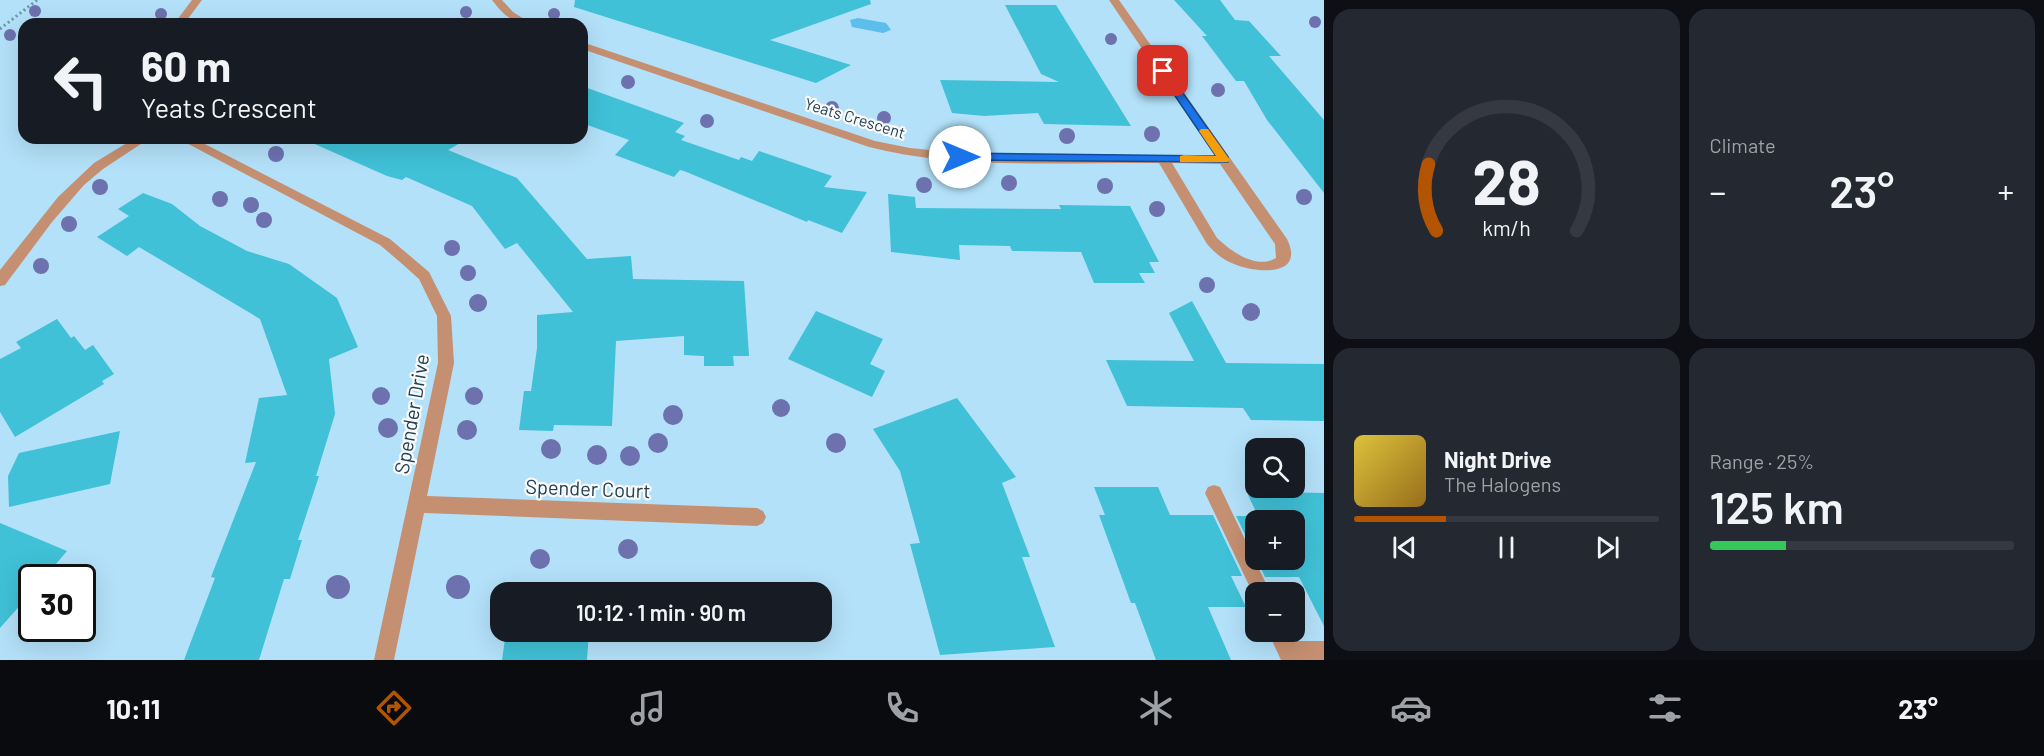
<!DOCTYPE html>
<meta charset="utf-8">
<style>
:root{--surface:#171b24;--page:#242831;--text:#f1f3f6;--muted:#9ea1a6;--line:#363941;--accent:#b25401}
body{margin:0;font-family:Barlow,sans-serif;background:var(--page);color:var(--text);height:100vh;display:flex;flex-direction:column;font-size:22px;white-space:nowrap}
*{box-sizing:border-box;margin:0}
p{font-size:20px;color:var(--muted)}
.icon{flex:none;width:33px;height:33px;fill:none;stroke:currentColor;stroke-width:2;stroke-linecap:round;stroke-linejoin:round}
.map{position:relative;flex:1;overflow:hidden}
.details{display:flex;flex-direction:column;gap:9px;padding:9px;background:#0d0f14;width:720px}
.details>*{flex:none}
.guide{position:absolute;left:18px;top:18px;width:570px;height:126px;border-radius:18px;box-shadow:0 6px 24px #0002;background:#171b24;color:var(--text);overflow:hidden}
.buttons{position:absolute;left:1245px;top:438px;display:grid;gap:12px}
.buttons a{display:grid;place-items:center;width:60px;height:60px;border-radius:12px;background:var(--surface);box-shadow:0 6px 24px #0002;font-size:30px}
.speed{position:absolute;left:18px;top:564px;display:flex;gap:12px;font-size:30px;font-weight:700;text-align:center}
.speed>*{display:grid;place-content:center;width:78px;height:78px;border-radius:50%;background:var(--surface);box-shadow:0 6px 24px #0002;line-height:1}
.speed .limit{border:3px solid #111;border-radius:9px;background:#fff;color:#111}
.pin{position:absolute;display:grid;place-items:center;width:51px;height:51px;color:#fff;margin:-26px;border-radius:12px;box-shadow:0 3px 9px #0006}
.me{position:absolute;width:66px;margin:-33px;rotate:90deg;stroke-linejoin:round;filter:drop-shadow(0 0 4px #0008)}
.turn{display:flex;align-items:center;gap:21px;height:126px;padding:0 24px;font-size:27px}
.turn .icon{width:78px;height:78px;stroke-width:2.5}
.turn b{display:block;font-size:42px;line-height:51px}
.big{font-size:45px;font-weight:600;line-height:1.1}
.details .tile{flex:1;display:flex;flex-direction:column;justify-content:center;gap:9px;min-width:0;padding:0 21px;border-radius:18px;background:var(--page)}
.details .dial{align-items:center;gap:0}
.dial svg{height:156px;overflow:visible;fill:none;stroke:var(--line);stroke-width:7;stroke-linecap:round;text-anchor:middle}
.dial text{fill:var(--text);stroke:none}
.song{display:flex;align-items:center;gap:18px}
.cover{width:72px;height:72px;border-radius:9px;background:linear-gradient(135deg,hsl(50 70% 55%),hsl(40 70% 35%))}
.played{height:6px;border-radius:3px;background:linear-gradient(90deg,var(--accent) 30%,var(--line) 30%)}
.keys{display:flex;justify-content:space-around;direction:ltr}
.heat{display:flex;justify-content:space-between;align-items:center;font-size:33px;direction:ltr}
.charge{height:9px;border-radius:4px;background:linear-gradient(90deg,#34c759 25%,var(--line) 0)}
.details .tiles{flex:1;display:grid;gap:9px;grid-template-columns:repeat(2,1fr)}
.trip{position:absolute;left:490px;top:582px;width:342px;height:60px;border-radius:18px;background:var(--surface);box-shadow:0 6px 24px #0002;font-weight:600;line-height:60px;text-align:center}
.menu{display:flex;height:96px;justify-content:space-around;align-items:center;background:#090b0e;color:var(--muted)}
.menu .icon{width:42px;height:42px}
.menu .on{color:var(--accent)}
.menu b{font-size:27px;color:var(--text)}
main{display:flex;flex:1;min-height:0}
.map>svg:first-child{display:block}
.water{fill:#5cbeec}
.building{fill:#40c1d7}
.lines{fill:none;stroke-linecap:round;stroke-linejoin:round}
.path{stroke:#6d95a9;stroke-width:3;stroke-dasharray:2 3;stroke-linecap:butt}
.minor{fill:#c59071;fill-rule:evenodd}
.tree{fill:#6d71ae}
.route{fill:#1a73e8;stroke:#114b97;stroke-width:1.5}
.slow{fill:#f59e0b}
.labels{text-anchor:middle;stroke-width:4.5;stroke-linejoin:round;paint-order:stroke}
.far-street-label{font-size:16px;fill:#204151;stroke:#fafafa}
.street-label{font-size:20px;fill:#204151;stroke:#fafafa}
</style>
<main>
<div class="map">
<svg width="1324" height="660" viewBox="0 0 1324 660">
<rect width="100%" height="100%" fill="#b3e1f9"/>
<polygon class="water" points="858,18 886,23 891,30 883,33 852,27 850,20"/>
<g class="building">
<polygon points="575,0 870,0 871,4 770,40 851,65 816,83 574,7"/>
<polygon points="1174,0 1220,0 1235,20 1249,21 1281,56 1269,56 1324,120 1324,193 1267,120 1244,81 1236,81 1202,36 1207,36"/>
<polygon points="1005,5 1056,5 1131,126 1044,124 1038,113 984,116 952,113 940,80 1059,82 1041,74"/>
<polygon points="582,86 684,123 675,132 685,136 681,140 739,160 741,157 752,161 759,151 832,176 824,187 867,192 842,233 808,220 807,222 684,171 680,170 674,177 615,155 629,140 582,123"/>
<polygon points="301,138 469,138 448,150 517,178 587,259 631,256 633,279 744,281 749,356 733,356 734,366 704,366 704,356 684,355 684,336 616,341 612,426 554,425 553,431 519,430 524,391 531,391 537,348 537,315 573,312 517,243 505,249 472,206 406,177 402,180 387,176"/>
<polygon points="143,193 172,204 200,226 247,251 289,264 337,298 358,347 329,359 335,414 316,476 319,476 298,540 302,540 290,579 284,579 259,660 184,660 215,578 211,577 256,462 245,463 259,398 287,395 260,319 139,247 127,256 97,237 129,216 118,209"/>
<polygon points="888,194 915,197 916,208 1061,209 1059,205 1130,206 1159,262 1149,262 1155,273 1139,273 1145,283 1094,283 1081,252 1012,251 1010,246 959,245 960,260 891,252"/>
<polygon points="1192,301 1226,363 1324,364 1324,421 1251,420 1243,408 1127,406 1106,360 1194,361 1169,313"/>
<polygon points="816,311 883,339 870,364 885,371 872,397 788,359"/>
<polygon points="57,319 71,338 74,336 85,350 93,345 114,374 102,381 104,384 15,437 0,412 0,359 21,348 16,342"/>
<polygon points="957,398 1016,477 1002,483 1030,557 1022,557 1055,647 940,655 910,544 920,543 900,471 873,429"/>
<polygon points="120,431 110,484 9,507 8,476 19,453"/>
<polygon points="1094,487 1158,487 1170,515 1213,515 1242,576 1231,576 1246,607 1208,607 1231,660 1156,660 1135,603 1131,603 1099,515 1105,515"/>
<polygon points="1270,492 1324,493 1324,626 1299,577 1265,577 1257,560 1294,560 1294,520 1256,520 1256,556 1236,516 1258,516 1248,495 1272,495"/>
<polygon points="0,523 67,551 44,578 32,578 32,592 0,628"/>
<polygon points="506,632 589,632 587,660 502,660"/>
</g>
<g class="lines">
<polyline class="path" points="0,29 37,0"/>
<g class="minor">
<polygon points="192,0 202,0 184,24 174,24"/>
<path d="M492,0h10l11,12 19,12c-19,0 -29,-9 -40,-24z"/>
<path d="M1109,0h10l168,239c19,39 -32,34 -53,25 -11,-4 -19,-11 -27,-20l-48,-81c-92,-1 -202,7 -290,-16l-287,-98v-7l293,99 35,7 50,5 255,3zM1172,163l48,1 55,80 1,14c-20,12 -45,-7 -59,-20z"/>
<polygon points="135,138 150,138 103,169 84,185 52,222 5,285 0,286 0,270 58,197 94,163"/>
<polygon points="177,138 193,138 390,239 429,272 451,316 454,363 427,496 757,508 763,511 766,517 763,523 757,526 424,513 394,660 374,660 438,363 437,316 419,279 400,262 380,245"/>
<polygon points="1214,485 1220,487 1270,592 1256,592 1256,600 1205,493 1208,487"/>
<polygon points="1268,632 1288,632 1293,641 1324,641 1324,660 1281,660"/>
</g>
</g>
<g class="tree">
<circle cx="35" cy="11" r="6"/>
<circle cx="466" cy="12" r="6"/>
<circle cx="161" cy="14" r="6"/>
<circle cx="554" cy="14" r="6"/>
<circle cx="1315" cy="22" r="6"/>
<circle cx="10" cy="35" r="6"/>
<circle cx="1111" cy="39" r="6"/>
<circle cx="628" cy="82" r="7"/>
<circle cx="1218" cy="90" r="7"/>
<circle cx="832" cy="108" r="7"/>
<circle cx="884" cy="118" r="7"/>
<circle cx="707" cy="121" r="7"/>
<circle cx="1152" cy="134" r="8"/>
<circle cx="1067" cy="136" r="8"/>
<circle cx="276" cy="154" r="8"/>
<circle cx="1009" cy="183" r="8"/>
<circle cx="924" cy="185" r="8"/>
<circle cx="1105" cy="186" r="8"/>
<circle cx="100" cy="187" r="8"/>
<circle cx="1304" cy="197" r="8"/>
<circle cx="220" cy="199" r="8"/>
<circle cx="251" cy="205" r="8"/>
<circle cx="1157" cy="209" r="8"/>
<circle cx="264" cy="220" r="8"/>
<circle cx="69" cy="224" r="8"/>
<circle cx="452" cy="248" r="8"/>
<circle cx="41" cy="266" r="8"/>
<circle cx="468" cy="273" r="8"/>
<circle cx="1207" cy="285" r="8"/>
<circle cx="478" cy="303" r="9"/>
<circle cx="1251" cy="312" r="9"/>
<circle cx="381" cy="396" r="9"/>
<circle cx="474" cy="396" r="9"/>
<circle cx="781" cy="408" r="9"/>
<circle cx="673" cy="415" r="10"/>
<circle cx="388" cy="428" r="10"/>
<circle cx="467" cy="430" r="10"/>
<circle cx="658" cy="443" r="10"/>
<circle cx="836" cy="443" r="10"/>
<circle cx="551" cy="449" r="10"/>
<circle cx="597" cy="455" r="10"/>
<circle cx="630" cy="456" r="10"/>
<circle cx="628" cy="549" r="10"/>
<circle cx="540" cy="559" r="10"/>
<circle cx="338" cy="587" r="12"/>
<circle cx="458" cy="587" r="12"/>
</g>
<polygon class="route" points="1159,69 1166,69 1228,157 1228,162 960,160 954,157 960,153 1216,156 1158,71"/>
<polygon class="slow" points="1201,129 1208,129 1230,160 1228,162 1180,162 1180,156 1184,155 1216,156 1199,131"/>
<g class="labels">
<g class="far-street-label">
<text transform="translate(855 118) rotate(17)" y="6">Yeats Crescent</text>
</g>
<g class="street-label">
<text transform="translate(412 414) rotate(-80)" y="7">Spender Drive</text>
<text transform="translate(588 489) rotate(2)" y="7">Spender Court</text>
</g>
</g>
</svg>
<div class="buttons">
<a><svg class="icon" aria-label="search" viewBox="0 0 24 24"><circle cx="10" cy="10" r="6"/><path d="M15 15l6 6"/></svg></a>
<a>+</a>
<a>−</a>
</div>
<div class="speed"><div class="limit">30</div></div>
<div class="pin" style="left:1163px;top:71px;background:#d93025"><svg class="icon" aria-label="arrive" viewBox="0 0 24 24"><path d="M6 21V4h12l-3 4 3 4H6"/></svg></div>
<svg class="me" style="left:960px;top:157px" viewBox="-20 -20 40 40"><circle r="19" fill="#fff"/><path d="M0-13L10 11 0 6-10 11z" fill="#1a73e8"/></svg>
<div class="trip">10:12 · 1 min · 90 m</div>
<div class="guide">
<div class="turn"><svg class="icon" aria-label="left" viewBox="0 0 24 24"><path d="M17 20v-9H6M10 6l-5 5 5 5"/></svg><div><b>60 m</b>Yeats Crescent</div></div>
</div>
</div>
<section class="details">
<div class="tiles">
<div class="tile dial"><svg viewBox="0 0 100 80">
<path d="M14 69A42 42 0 1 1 86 69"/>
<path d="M14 69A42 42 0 0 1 10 35" stroke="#b25401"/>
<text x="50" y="56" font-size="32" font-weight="700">28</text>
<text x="50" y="72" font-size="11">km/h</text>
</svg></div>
<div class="tile"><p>Climate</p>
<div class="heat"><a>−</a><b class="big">23°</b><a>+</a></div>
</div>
<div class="tile">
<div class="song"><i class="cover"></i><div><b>Night Drive</b><p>The Halogens</p></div></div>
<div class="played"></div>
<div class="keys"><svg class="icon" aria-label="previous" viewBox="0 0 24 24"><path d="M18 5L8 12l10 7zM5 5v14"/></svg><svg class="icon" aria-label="pause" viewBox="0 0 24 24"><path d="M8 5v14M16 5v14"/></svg><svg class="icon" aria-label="next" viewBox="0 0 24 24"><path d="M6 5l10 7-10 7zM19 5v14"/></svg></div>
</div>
<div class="tile"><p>Range · 25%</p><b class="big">125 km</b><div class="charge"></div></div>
</div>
</section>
</main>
<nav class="menu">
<b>10:11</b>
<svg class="icon on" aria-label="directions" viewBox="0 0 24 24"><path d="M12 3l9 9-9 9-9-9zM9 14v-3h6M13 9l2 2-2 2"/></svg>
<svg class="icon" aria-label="music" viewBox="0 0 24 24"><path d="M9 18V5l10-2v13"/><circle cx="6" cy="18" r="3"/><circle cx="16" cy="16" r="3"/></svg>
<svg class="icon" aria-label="phone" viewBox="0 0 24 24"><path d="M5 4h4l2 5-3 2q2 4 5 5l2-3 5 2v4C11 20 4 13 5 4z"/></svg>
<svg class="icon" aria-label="climate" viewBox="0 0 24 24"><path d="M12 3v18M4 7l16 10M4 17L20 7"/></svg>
<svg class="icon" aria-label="car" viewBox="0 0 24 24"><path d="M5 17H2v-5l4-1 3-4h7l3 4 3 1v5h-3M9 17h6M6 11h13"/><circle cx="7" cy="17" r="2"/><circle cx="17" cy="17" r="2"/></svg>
<svg class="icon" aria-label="filters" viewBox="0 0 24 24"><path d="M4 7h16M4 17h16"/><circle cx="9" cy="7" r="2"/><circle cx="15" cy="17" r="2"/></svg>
<b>23°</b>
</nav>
